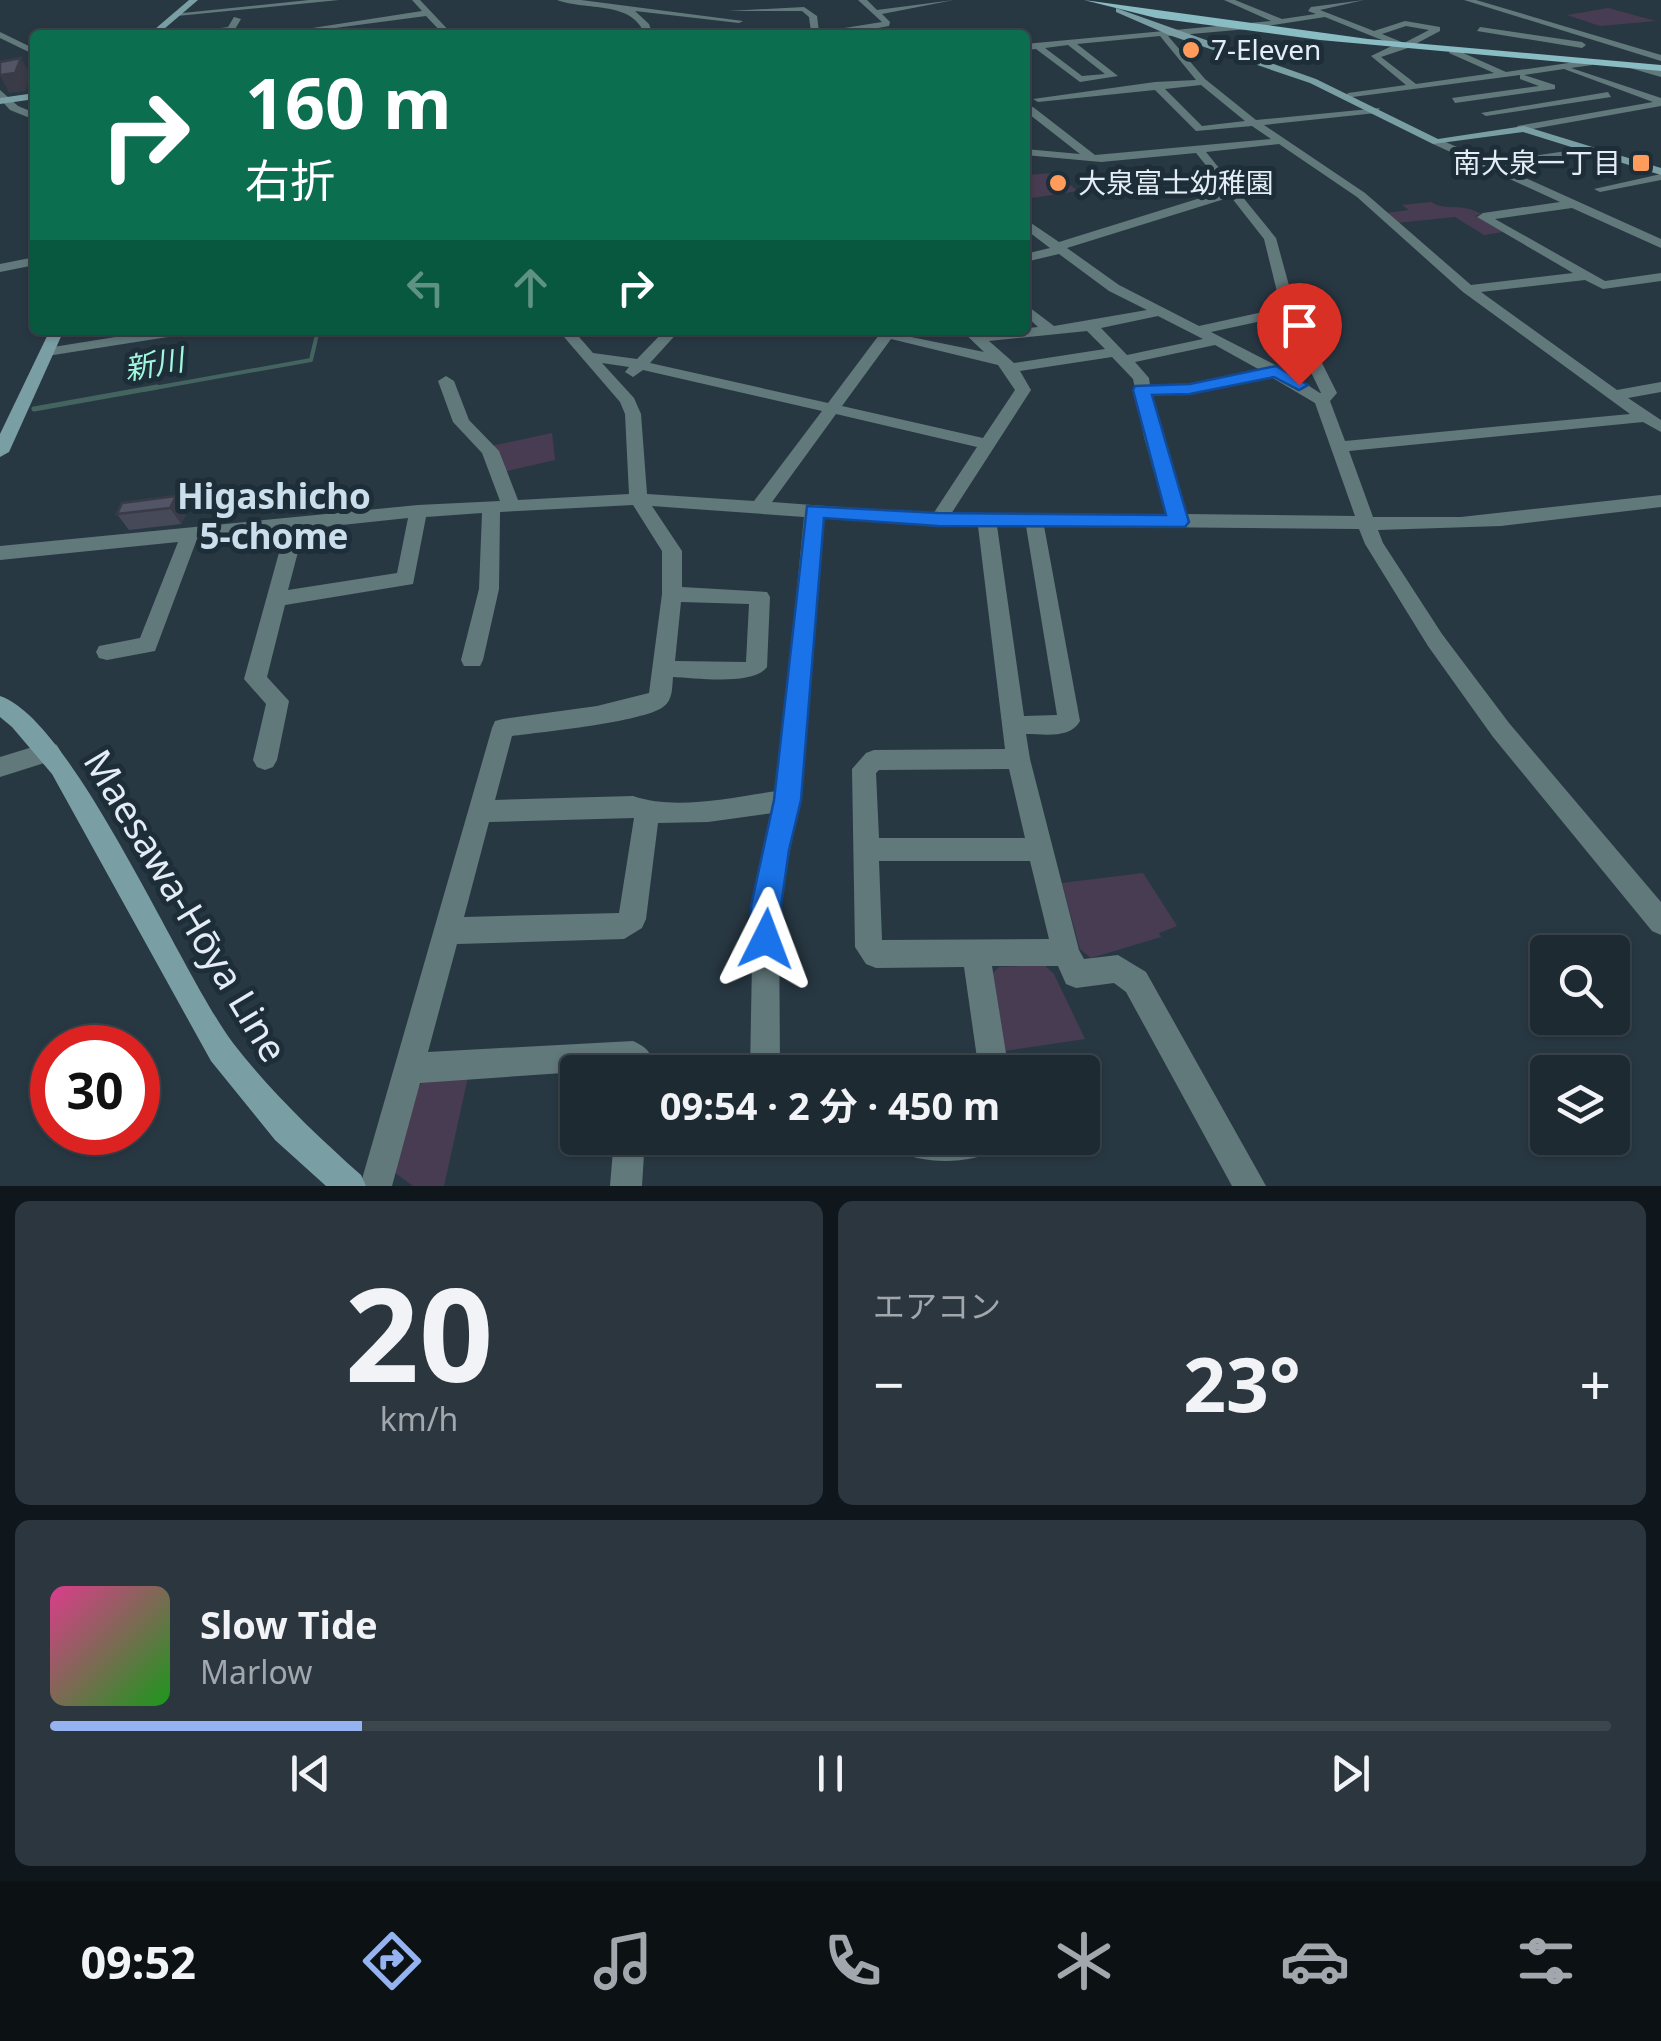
<!DOCTYPE html>
<html lang="ja">
<meta charset="utf-8">
<style>
:root{--surface:#1e2a32;--page:#2b363e;--text:#f1f3f6;--muted:#a1a7ac;--line:#3c464d;--accent:#95b2f1}
body{margin:0;font-family:"Noto Sans","Noto Sans JP",sans-serif;background:var(--page);color:var(--text);height:100vh;display:flex;flex-direction:column;font-size:38px;white-space:nowrap}
*{box-sizing:border-box;margin:0}
p{font-size:32px;color:var(--muted)}
.icon{flex:none;width:55px;height:55px;fill:none;stroke:currentColor;stroke-width:2;stroke-linecap:round;stroke-linejoin:round}
.map{position:relative;height:1186px;overflow:hidden}
.drawer{display:flex;flex-direction:column;gap:15px;padding:15px;background:#10171c;flex:1}
.drawer>*{flex:none}
.guide{position:absolute;left:30px;top:30px;width:1000px;height:305px;border-radius:10px;box-shadow:0 2px 8px #0004,0 0 0 2px var(--line);background:#0b6e4f;color:#fff;overflow:hidden}
.fabs{position:absolute;left:1530px;top:935px;display:grid;gap:20px}
.fabs a{display:grid;place-items:center;width:100px;height:100px;border-radius:10px;background:var(--surface);box-shadow:0 2px 8px #0004,0 0 0 2px var(--line);font-size:50px}
.speed{position:absolute;left:30px;top:1025px;display:flex;gap:20px;font-size:50px;font-weight:700;text-align:center}
.speed>*{display:grid;place-content:center;width:130px;height:130px;border-radius:50%;background:var(--surface);box-shadow:0 2px 8px #0004,0 0 0 2px var(--line);line-height:1}
.speed .limit{border:15px solid #d22;background:#fff;color:#111}
.pin{position:absolute;display:grid;place-items:center;width:85px;height:85px;color:#fff;margin:-102px -42px;border-radius:50% 50% 50% 0;rotate:-45deg;box-shadow:0 0 10px #0007}
.pin .icon{rotate:45deg}
.me{position:absolute;width:110px;margin:-55px;rotate:3deg;stroke-linejoin:round;filter:drop-shadow(0 0 8px #0008)}
.turn{display:flex;align-items:center;gap:35px;height:210px;padding:0 50px;font-size:45px}
.turn .icon{width:130px;height:130px;stroke-width:2.5}
.turn b{display:block;font-size:70px;line-height:85px}
.lanes{display:flex;align-items:center;height:95px;padding:0 50px;background:#0003;justify-content:center;gap:50px;direction:ltr}
.lanes .off{opacity:.35}
.big{font-size:75px;font-weight:700;line-height:1.1}
.drawer .card{flex:1;display:flex;flex-direction:column;justify-content:center;gap:15px;min-width:0;padding:0 35px;border-radius:15px;background:var(--page)}
.drawer .dial{align-items:center;gap:0}
.dial b{font-size:130px;line-height:1}
.song{display:flex;align-items:center;gap:30px}
.cover{width:120px;height:120px;border-radius:15px;background:linear-gradient(135deg,hsl(330 70% 55%),hsl(120 70% 35%))}
.played{height:10px;border-radius:5px;background:linear-gradient(90deg,var(--accent) 20%,var(--line) 20%)}
.keys{display:flex;justify-content:space-around;direction:ltr}
.heat{display:flex;justify-content:space-between;align-items:center;font-size:55px;direction:ltr}
.drawer .tiles{flex:1;display:grid;gap:15px;grid-template-columns:1fr 1fr}
.card:last-child{grid-column:span 2}
.trip{position:absolute;left:560px;top:1055px;width:540px;height:100px;border-radius:10px;background:var(--surface);box-shadow:0 2px 8px #0004,0 0 0 2px var(--line);font-weight:700;line-height:100px;text-align:center}
.dock{display:flex;height:160px;justify-content:space-around;align-items:center;background:#0c1114;color:var(--muted)}
.dock .icon{width:70px;height:70px}
.dock .selected{color:var(--accent)}
.dock b{font-size:45px;color:var(--text)}
.map>svg:first-child{display:block}
.green{fill:#483c52}
.lines{fill:none;stroke-linecap:round;stroke-linejoin:round}
.stream-far1{stroke:#446460;stroke-width:4}
.stream{stroke:#446460;stroke-width:5}
.street{fill:#62797c;fill-rule:evenodd}
.secondary{fill:#799fa4;fill-rule:evenodd}
.primary{fill:#8abcc3;fill-rule:evenodd}
.wall{fill:#464958}
.shaded-wall{fill:#393c47}
.building{fill:#515566;stroke:#393c47;stroke-width:2.5}
.route{fill:#1a73e8;stroke:#114b97;stroke-width:2.5}
.poi-dot{fill:#ff9b5b;stroke:#1e2e39;stroke-width:4}
.labels{text-anchor:middle;stroke-width:10;stroke-linejoin:round;paint-order:stroke}
.far-poi-label{font-size:28px;fill:#e4edf5;stroke:#1e2e39;text-anchor:start}
.far-water-label{font-size:30px;font-style:italic;fill:#a1f7dd;stroke:#1e2e39}
.neighbourhood-label{font-size:35px;font-weight:bold;fill:#cadeec;stroke:#1e2e39}
.near-street-label{font-size:38px;fill:#e4edf5;stroke:#1e2e39}
</style>
<div class="map">
<svg width="1661" height="1186" viewBox="0 0 1661 1186">
<rect width="100%" height="100%" fill="#283843"/>
<g class="green">
<polygon points="1608,8 1656,21 1600,26 1567,15"/>
<polygon points="1054,173 1078,191 1025,199 1025,175"/>
<path d="M1431,202c16,10 30,0 50,12l-6,2 28,16 -19,3 -29,-18 -59,6 -10,-10 23,-3 -7,-5z"/>
<polygon points="552,433 555,460 503,472 491,446"/>
<polygon points="1143,873 1177,926 1159,933 1161,937 1091,958 1080,949 1062,883"/>
<polygon points="1044,965 1054,974 1085,1039 1004,1051 991,975 999,967"/>
<polygon points="468,1077 444,1186 413,1186 394,1172 417,1088 427,1078"/>
</g>
<g class="lines">
<polyline class="stream-far1" points="143,390 311,360 318,330"/>
<polyline class="stream" points="34,409 157,387"/>
<g class="street">
<polygon points="309,0 339,0 177,16 173,14"/>
<polygon points="412,0 420,0 453,35 444,35 426,16 297,33 293,31 422,11"/>
<path d="M557,0h24l162,21 -4,2 -104,-12 14,13 4,11h-8c-12,-35 -59,-24 -88,-35z"/>
<polygon points="858,0 867,0 877,10 954,0 882,14 890,22 889,26 840,35 754,35 811,32 809,17 802,11 728,11 804,7 817,16 819,32 882,22"/>
<path d="M1224,0h11l47,19 34,-5 -8,-3 3,-4 53,-7 -44,10 54,21 31,-10 35,6v4l-32,17 -27,9 35,27 78,-11 -45,-20 3,-5 54,24 83,-12 3,5 -21,3 90,30v8l-140,25 -4,-5 136,-24 -89,-33 -40,6 31,10v4l-100,14 -3,-5 87,-12 -19,-7v-4l-175,23 3,-5 58,-8 -35,-29 23,-11 -69,-28 -77,12 -80,7 37,43 51,41 124,-12 -4,5 -112,12 101,68 106,92 102,-12 -96,-56 6,-4 77,-11 -127,-58v-4h8l50,22 103,-15 1,2 -5,3 -89,15 160,72v9l-89,-40 -77,11 110,62 56,-8v8l-58,8 -18,-9 -104,12 136,98 44,-8v10l-33,6 33,22v12l-18,-10 -294,29 24,66h88l200,-22v12l-160,19 -123,4 5,13 59,91 67,89 152,179v33l-9,-4 -159,-194 -65,-91 -63,-102 -6,-15 -315,-3 36,195c-10,18 -35,13 -54,13l4,25 49,191 5,9 34,-4 28,17 120,214h-34l-106,-194 -12,-9 -38,5 -10,-4 -8,-18h-66l17,106h-30l-15,-105 -88,1 -10,-4 -11,-17 -3,-178 14,-16 8,-3 131,-1 -27,-223 -155,-8 -23,282 -21,106 1,166h-30l3,-166 20,-93 -65,9 -50,1 -12,96 -4,9 -18,11 -167,5 -29,108 205,-11c16,7 21,14 18,31h-73l-158,11 -28,103h-32l132,-458 3,-7 8,-2 94,-13 52,-13 13,-99v-43l-29,-46 -133,7 -1,77 -16,71 -3,6h-16l-3,-6 18,-71 3,-76 -56,4 -13,67 -128,21 -18,72 22,24 -12,59 -4,7 -8,3 -8,-3 -4,-7 13,-56 -22,-25 41,-148 -88,8 -42,112 -48,9 -8,-2 -3,-6 3,-6 41,-8 38,-96 -178,18v-14l418,-41 82,-4 -18,-48 -29,-31 -15,-41 8,-5 8,5 15,39 30,31 19,49 111,-6 -4,-80 -5,-12 -62,-72h15l20,23 44,6 28,-29h15l-30,33 178,40 54,-72 102,21 -23,-22h16l3,3 58,-6 -13,-12v-11l29,22 93,-16 -38,-19 -50,-37 -34,8v-8l25,-6 -25,-19v-10l34,23 167,-52 -30,-37 -95,9 -76,-7v-6l55,5 -55,-43v-4h8l62,48 176,-16 -19,-13 -56,5 -41,-41 -117,12 -5,-3 122,-17 41,-2 -36,-44 -83,8 41,32 -38,6 -44,-33 -11,1v-6l246,-23zM1406,26l23,4 -25,13 -22,-9zM1068,45l37,29 -23,2 -37,-28zM1201,85l44,36 -43,5 -37,-37zM1279,144l78,53 106,95 167,122 -285,27 -15,-40 7,-8 -41,-82 -20,-73 -70,-86zM1231,197l33,42 17,69 -82,18 -80,-41 -52,-37zM1158,316l45,23 -76,16 -26,-27zM1284,316l37,77h-1l-39,-25 -70,-36zM1087,331l18,18 -91,14 -25,-22zM891,339l107,26 17,25 -32,48 -141,-32zM1215,345l45,25 -70,14 -40,1 -1,-7 -14,-16zM1112,357l21,22 11,58 22,77h-215l80,-124 -11,-19zM602,363l27,4 -4,5 8,5 10,-7 179,41 -68,90 -107,-7 -6,-80 -7,-16zM1271,377l44,26 40,113 -170,-2 -25,-77 -8,-42 38,-1zM836,414l141,33 -44,67 -161,-12zM652,506l152,11 -27,274c-44,6 -101,20 -144,5l-138,4 17,-64c30,-4 131,-14 151,-29 10,-7 9,-19 10,-30 23,1 81,9 94,-10l3,-70 -3,-5 -85,-5v-36zM408,518l-11,55 -109,17 16,-61zM997,526h29l31,189 -33,1zM681,602l68,2 -3,58 -71,-1zM1009,769l16,69h-146l-3,-65 3,-3zM634,818l-15,95 -155,4 25,-95zM879,861h151l19,78 -167,1z"/>
<polygon points="1464,0 1476,0 1661,55 1661,61"/>
<polygon points="234,17 241,19 234,31 169,35 228,27"/>
<polygon points="1480,27 1582,42 1586,45 1582,48 1477,31"/>
<polygon points="154,30 157,35 135,35"/>
<polygon points="0,32 35,49 35,55 0,38"/>
<polygon points="1633,63 1661,71 1661,77 1630,68"/>
<polygon points="0,90 18,106 35,113 35,120 10,110 0,99"/>
<polygon points="1608,92 1611,97 1486,116 1481,113"/>
<polygon points="1661,174 1661,180 1600,192 1594,189"/>
<polygon points="35,257 35,265 0,272 0,264"/>
<polygon points="159,330 194,330 187,334 47,356 40,352 47,348"/>
<polygon points="49,742 57,745 61,752 57,759 0,777 0,757"/>
<polygon points="614,1138 645,1138 642,1186 610,1186"/>
<path d="M884,1138h123l-5,11c-38,16 -75,16 -113,0z"/>
</g>
<g class="secondary">
<polygon points="189,0 198,0 157,35 148,35"/>
<polygon points="1116,8 1316,79 1438,139 1524,126 1661,168 1661,175 1523,132 1433,144 1310,83 1169,35 1116,12"/>
<polygon points="35,93 35,99 0,104 0,98"/>
<polygon points="50,330 64,330 9,452 0,457 0,434"/>
<path d="M0,696c74,25 180,276 233,347 38,49 82,91 128,132l5,11h-40l-51,-46 -64,-79 -159,-287 -40,-47 -12,-10z"/>
</g>
<polygon class="primary" points="1084,0 1368,39 1661,65 1661,71 1320,40 1156,18"/>
</g>
<polygon class="wall" points="176,496 187,512 181,524 129,530 117,514"/>
<g class="shaded-wall">
<polygon points="21,58 31,75 26,91 9,93 0,75"/>
<polygon points="176,496 187,512 181,524 170,508"/>
</g>
<g class="building">
<polygon points="21,58 15,73 0,75 0,62"/>
<polygon points="176,496 170,508 117,514 122,503"/>
</g>
<polygon class="route" points="1276,366 1308,385 1299,390 1274,377 1190,394 1152,395 1189,522 1185,527 938,526 824,518 801,800 789,850 781,906 781,939 777,950 766,954 755,950 751,939 751,906 774,800 807,506 938,513 1166,515 1133,390 1135,386 1190,384"/>
<g class="poi-dot">
<circle cx="1191" cy="50" r="10"/>
<rect x="1631" y="153" width="20" height="20" rx="5"/>
<circle cx="1058" cy="183" r="10"/>
</g>
<g class="labels">
<g class="far-poi-label">
<text x="1211" y="60">7-Eleven</text>
<text x="1621" y="173" text-anchor="end">南大泉一丁目</text>
<text x="1078" y="193">大泉富士幼稚園</text>
</g>
<g class="far-water-label">
<text transform="translate(154 365) rotate(-10)" y="10">新川</text>
</g>
<g class="neighbourhood-label">
<text x="274" y="509">Higashicho<tspan x="274" dy="40">5-chome</tspan></text>
</g>
<g class="near-street-label">
<text transform="translate(185 906) rotate(59)" y="13">Maesawa-Hōya Line</text>
</g>
</g>
</svg>
<div class="fabs">
<a><svg class="icon" aria-label="search" viewBox="0 0 24 24"><circle cx="10" cy="10" r="6"/><path d="M15 15l6 6"/></svg></a>
<a><svg class="icon" aria-label="layers" viewBox="0 0 24 24"><path d="M12 4l9 5-9 5-9-5zM3 14l9 5 9-5"/></svg></a>
</div>
<div class="speed"><div class="limit">30</div></div>
<div class="pin" style="left:1299px;top:385px;background:#d93025"><svg class="icon" aria-label="arrive" viewBox="0 0 24 24"><path d="M6 21V4h12l-3 4 3 4H6"/></svg></div>
<svg class="me" style="left:766px;top:939px" viewBox="-20 -20 40 40"><path d="M0-17L14 15 0 8-14 15z" fill="#1a73e8" stroke="#fff" stroke-width="4"/></svg>
<div class="trip">09:54 · 2 分 · 450 m</div>
<div class="guide">
<div class="turn"><svg class="icon" aria-label="right" viewBox="0 0 24 24"><path d="M7 20v-9h11M14 6l5 5-5 5"/></svg><div><b>160 m</b>右折</div></div>
<div class="lanes"><svg class="icon off" aria-label="left" viewBox="0 0 24 24"><path d="M17 20v-9H6M10 6l-5 5 5 5"/></svg><svg class="icon off" aria-label="ahead" viewBox="0 0 24 24"><path d="M12 20V5M6 11l6-6 6 6"/></svg><svg class="icon" aria-label="right" viewBox="0 0 24 24"><path d="M7 20v-9h11M14 6l5 5-5 5"/></svg></div>
</div>
</div>
<section class="drawer">
<div class="tiles">
<div class="card dial"><b>20</b><p>km/h</p></div>
<div class="card"><p>エアコン</p>
<div class="heat"><a>−</a><b class="big">23°</b><a>+</a></div>
</div>
<div class="card">
<div class="song"><i class="cover"></i><div><b>Slow Tide</b><p>Marlow</p></div></div>
<div class="played"></div>
<div class="keys"><svg class="icon" aria-label="previous" viewBox="0 0 24 24"><path d="M18 5L8 12l10 7zM5 5v14"/></svg><svg class="icon" aria-label="pause" viewBox="0 0 24 24"><path d="M8 5v14M16 5v14"/></svg><svg class="icon" aria-label="next" viewBox="0 0 24 24"><path d="M6 5l10 7-10 7zM19 5v14"/></svg></div>
</div>
</div>
</section>
<nav class="dock">
<b>09:52</b>
<svg class="icon selected" aria-label="directions" viewBox="0 0 24 24"><path d="M12 3l9 9-9 9-9-9zM9 14v-3h6M13 9l2 2-2 2"/></svg>
<svg class="icon" aria-label="music" viewBox="0 0 24 24"><path d="M9 18V5l10-2v13"/><circle cx="6" cy="18" r="3"/><circle cx="16" cy="16" r="3"/></svg>
<svg class="icon" aria-label="phone" viewBox="0 0 24 24"><path d="M5 4h4l2 5-3 2q2 4 5 5l2-3 5 2v4C11 20 4 13 5 4z"/></svg>
<svg class="icon" aria-label="climate" viewBox="0 0 24 24"><path d="M12 3v18M4 7l16 10M4 17L20 7"/></svg>
<svg class="icon" aria-label="car" viewBox="0 0 24 24"><path d="M5 17H2v-5l4-1 3-4h7l3 4 3 1v5h-3M9 17h6M6 11h13"/><circle cx="7" cy="17" r="2"/><circle cx="17" cy="17" r="2"/></svg>
<svg class="icon" aria-label="filters" viewBox="0 0 24 24"><path d="M4 7h16M4 17h16"/><circle cx="9" cy="7" r="2"/><circle cx="15" cy="17" r="2"/></svg>
</nav>
